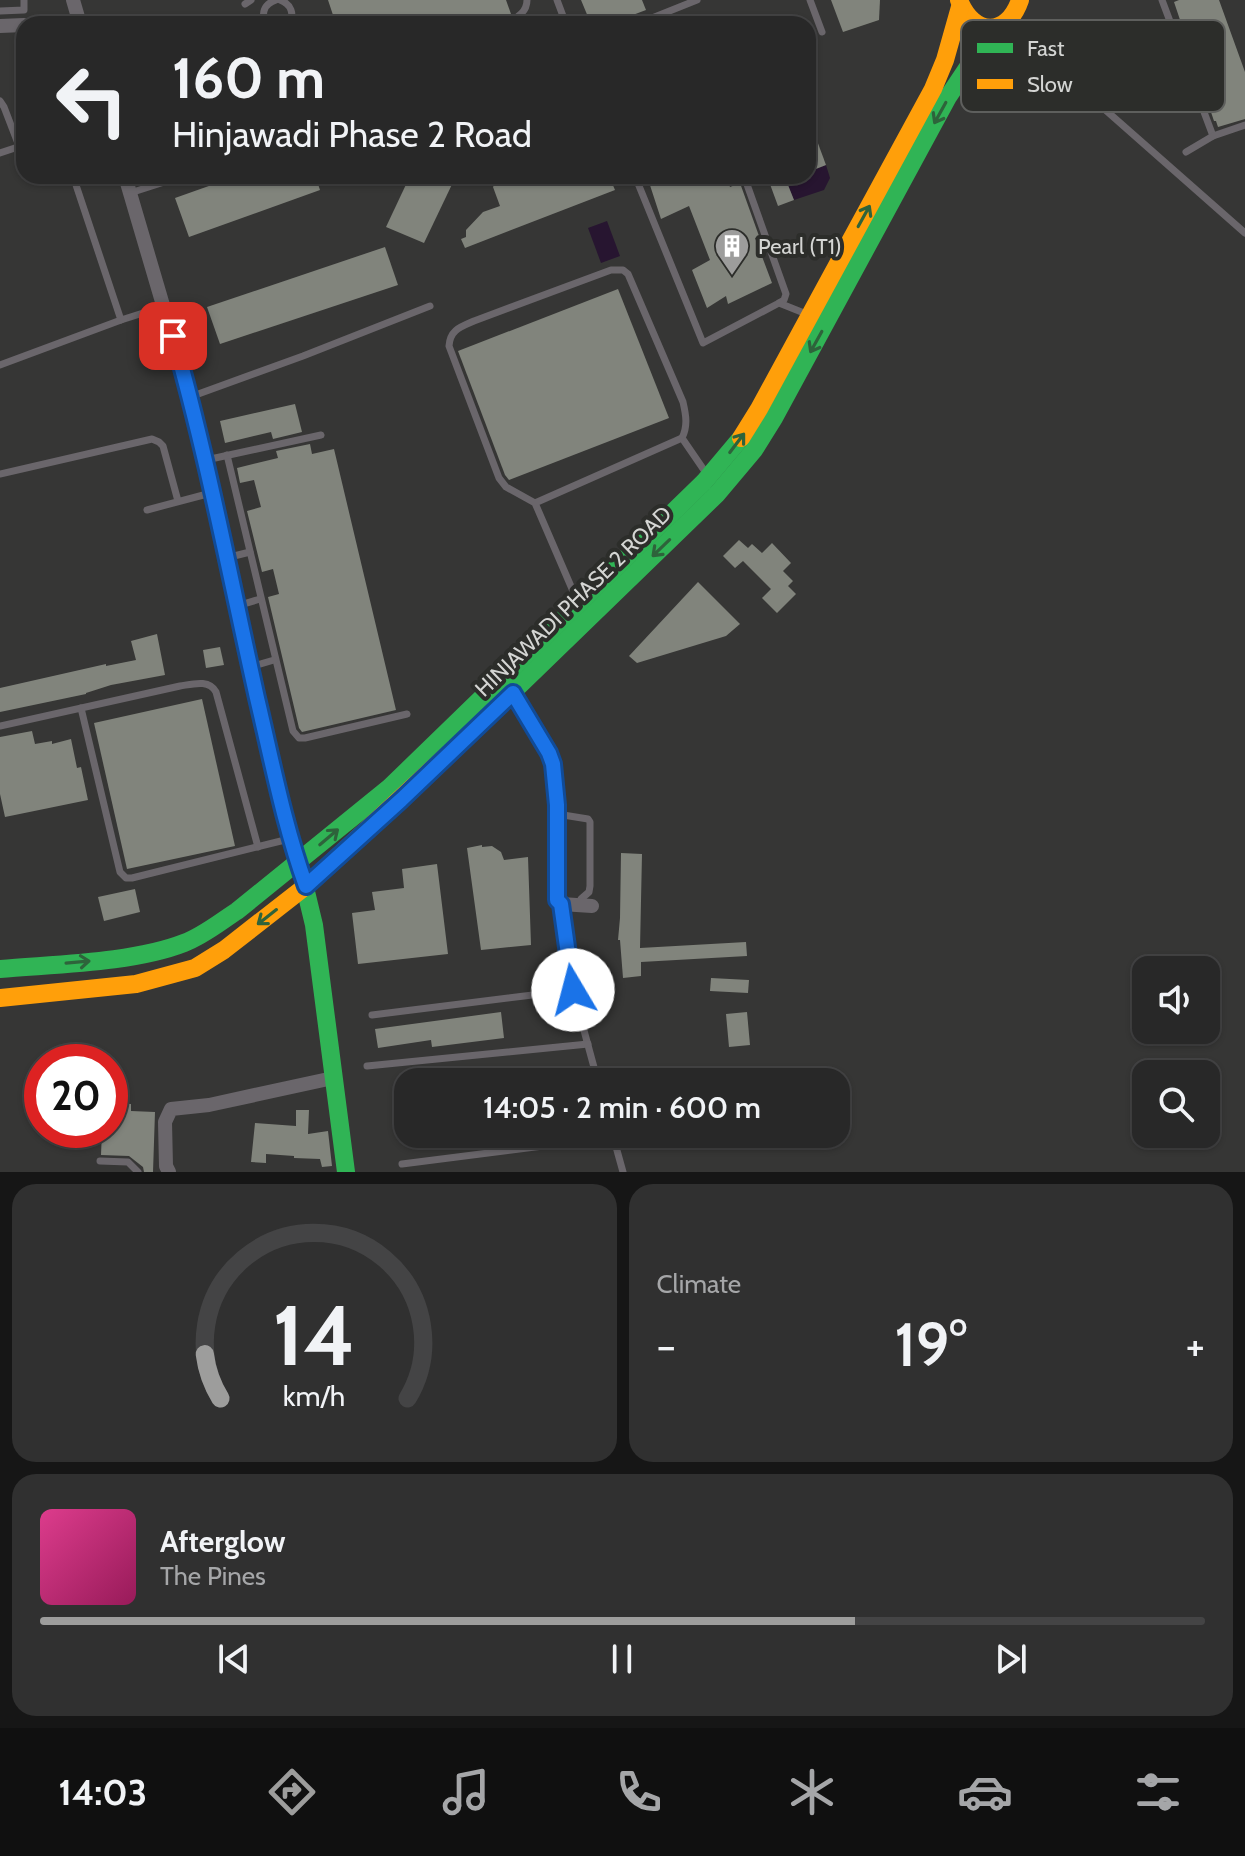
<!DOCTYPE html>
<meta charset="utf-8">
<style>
:root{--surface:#282828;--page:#303030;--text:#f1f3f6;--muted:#a5a6a8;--line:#444445;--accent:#9d9d9c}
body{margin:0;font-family:Cabin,sans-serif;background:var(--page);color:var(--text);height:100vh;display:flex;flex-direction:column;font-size:30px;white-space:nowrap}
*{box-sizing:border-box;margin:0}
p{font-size:26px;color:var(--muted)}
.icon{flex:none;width:44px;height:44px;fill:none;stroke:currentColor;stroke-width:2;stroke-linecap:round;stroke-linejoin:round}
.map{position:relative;height:1172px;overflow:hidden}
.side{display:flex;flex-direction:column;gap:12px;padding:12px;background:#161616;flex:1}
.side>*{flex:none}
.hud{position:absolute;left:16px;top:16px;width:800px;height:168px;border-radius:24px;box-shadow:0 2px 6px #0004,0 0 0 2px var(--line);background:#282828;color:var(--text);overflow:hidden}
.fabs{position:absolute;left:1132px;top:956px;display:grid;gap:16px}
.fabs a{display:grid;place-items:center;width:88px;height:88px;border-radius:16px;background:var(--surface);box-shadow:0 2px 6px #0004,0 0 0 2px var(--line);font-size:40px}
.speed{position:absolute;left:24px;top:1044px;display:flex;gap:16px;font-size:40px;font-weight:700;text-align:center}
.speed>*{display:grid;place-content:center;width:104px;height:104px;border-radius:50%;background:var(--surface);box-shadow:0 2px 6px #0004,0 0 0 2px var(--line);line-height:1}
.speed .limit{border:12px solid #d22;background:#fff;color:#111}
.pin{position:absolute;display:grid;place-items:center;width:68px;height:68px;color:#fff;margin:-34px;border-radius:16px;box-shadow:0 4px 12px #0006}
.me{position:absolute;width:88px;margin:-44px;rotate:352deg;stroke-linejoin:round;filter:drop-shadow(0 0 6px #0008)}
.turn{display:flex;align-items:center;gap:28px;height:168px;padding:0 24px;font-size:36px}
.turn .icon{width:104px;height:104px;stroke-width:2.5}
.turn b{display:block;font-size:56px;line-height:68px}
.big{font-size:60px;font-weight:600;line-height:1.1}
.side .card{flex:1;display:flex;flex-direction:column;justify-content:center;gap:12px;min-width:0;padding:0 28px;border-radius:24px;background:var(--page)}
.side .dial{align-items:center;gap:0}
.dial svg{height:208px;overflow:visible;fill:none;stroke:var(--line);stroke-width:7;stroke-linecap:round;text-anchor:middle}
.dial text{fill:var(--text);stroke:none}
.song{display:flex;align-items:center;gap:24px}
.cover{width:96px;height:96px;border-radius:12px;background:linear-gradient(135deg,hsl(330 70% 55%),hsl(330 70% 35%))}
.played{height:8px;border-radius:4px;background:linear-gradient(90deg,var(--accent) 70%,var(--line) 70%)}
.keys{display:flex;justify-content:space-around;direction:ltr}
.heat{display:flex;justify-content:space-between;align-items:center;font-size:44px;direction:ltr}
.side .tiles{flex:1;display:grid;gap:12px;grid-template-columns:1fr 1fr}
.card:last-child{grid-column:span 2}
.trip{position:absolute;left:394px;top:1068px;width:456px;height:80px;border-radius:24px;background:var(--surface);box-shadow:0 2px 6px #0004,0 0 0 2px var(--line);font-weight:600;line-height:80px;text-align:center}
.dock{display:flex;height:128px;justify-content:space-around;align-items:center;background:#101010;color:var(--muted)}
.dock .icon{width:56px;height:56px}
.dock .on{color:var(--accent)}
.dock b{font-size:36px;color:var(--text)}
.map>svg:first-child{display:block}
.water{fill:#271530}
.building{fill:#81847c}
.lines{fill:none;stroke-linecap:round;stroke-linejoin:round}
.lane{stroke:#6a666b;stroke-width:7}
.street{stroke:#6a666b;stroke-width:14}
.fast{stroke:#30b455;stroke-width:18}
.slow{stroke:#ff9f0a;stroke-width:18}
.oneway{stroke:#2e633b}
.route-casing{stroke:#114b97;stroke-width:20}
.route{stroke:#1a73e8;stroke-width:14}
.labels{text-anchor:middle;stroke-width:8;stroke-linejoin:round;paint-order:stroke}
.poi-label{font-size:22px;fill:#d4d5d3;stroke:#2c2d2a;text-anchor:start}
.street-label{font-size:22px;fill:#d4d5d3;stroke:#2c2d2a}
.key{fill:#2c2d2a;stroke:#5e5f5d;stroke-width:2}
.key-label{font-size:22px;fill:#d4d5d3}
</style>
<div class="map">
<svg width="1245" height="1172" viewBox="0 0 1245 1172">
<rect width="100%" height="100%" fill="#363635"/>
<g class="water">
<polygon points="826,165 830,178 824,190 794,200 788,185 810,177 809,172"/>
<polygon points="607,221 620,256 601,263 588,228"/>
</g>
<g class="building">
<polygon points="328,0 506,0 511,14 490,24 324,24 333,15"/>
<polygon points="581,0 642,0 646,10 609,24 591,24"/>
<polygon points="831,0 880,0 879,20 843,32"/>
<polygon points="1179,0 1219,0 1245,72 1245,119 1218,127 1216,121 1214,121 1174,2"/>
<polygon points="809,119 826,165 808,172 808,120"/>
<polygon points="237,176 310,176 311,180 316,178 320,190 189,237 175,198"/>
<polygon points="410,176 456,176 424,243 386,227"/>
<polygon points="499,176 609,176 615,190 465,248 461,239 466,237 466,230 483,212 500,206 493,187"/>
<polygon points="647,176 726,176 730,187 740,183 759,236 755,238 772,283 728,304 726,296 707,308 692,270 710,260 689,206 661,219"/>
<polygon points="767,176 809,176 809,178 788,185 794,200 778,206"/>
<polygon points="385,247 398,285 220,344 207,307"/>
<polygon points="618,289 669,418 509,480 505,475 458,351"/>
<polygon points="295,404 302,432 273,439 271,432 225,443 220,421"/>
<polygon points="310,444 312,454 334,449 396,710 302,732 299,728 268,597 279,594 273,569 262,572 247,511 261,507 254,480 240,483 237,468 278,458 276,451"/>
<polygon points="739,540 748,548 752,544 762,553 772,543 791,563 783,571 793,581 788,586 796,594 777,613 762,598 771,589 743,561 735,568 723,556"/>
<polygon points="698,582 740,624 726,636 637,663 629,656"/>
<polygon points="157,634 165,675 111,685 86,693 86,694 0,712 0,688 106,664 106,666 136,660 131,641"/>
<polygon points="220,647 224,665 206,668 203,650"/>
<polygon points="202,699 235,846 127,869 94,723"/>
<polygon points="32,731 35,744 52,741 52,744 71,739 77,768 81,767 88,800 5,817 0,794 0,737"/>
<polygon points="482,845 482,847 492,846 501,852 504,860 528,857 531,945 481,950 467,848"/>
<polygon points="621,853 642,854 640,948 746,942 747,956 641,962 641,976 623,978 620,940 618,940 620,918"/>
<polygon points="437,864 448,954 358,964 352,913 375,910 372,892 404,888 402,869"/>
<polygon points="135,889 140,912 104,921 98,897"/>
<polygon points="711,978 749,980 748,993 710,991"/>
<polygon points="501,1012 504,1038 432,1047 431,1040 378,1048 375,1029"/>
<polygon points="747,1012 750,1045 729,1047 726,1014"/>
<polygon points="110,1103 131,1104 131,1111 155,1112 153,1172 144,1172 143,1167 129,1156 101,1155 102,1130 110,1130"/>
<polygon points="296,1110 309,1110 308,1134 328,1131 332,1166 322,1167 320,1159 294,1158 294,1156 266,1154 266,1163 251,1162 255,1123 296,1126"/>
</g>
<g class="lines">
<g class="lane">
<path d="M280,0c11,4 15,14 9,24"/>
<polyline points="557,0 566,24"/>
<polyline points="810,0 822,32"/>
<polyline points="1162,0 1213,136 1186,152"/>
<polyline points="245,4 251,0"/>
<polyline points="0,11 24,10 24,0"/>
<path d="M267,24c-7,-10 -3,-20 9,-24"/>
<path d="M506,24c10,-6 21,-11 21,-24"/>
<polyline points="637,24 697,0"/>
<polyline points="1009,25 1245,233"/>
<polyline points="0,101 4,107 19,146"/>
<polyline points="1213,136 1245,125"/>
<polyline points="0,153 24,145"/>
<polyline points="73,176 121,320"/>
<polyline points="635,176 703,343 779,303 784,300 786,294 744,176"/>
<polyline points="130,193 183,176"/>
<polyline points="779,303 804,313"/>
<polyline points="0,365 121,320 162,307"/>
<polyline points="190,397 303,356 430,306"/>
<polyline points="682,438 706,473"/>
<polyline points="227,455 293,731 299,738 305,738 407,714"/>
<polyline points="206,460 321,435"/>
<polyline points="0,474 152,439 159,442 163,446 178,501"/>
<path d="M535,503l147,-65c6,-12 4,-23 1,-36l-55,-128 -5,-4h-12l-137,51c-14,6 -24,9 -25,25l50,132 7,9 29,16 41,95"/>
<polyline points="147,510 211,493"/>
<polyline points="226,558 250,552"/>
<polyline points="237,606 260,599"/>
<polyline points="250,667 274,660"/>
<polyline points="81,708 120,872 126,878 132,878 289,839"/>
<path d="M0,726l180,-40c13,-2 29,-7 36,6l42,155"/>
<polyline points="557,814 588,819 590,822 590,886 589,892 581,899 581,905"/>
<polyline points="573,990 598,1082"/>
<polyline points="372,1015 573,990 561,904"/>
<polyline points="367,1066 588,1044"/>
<polyline points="613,1136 623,1172"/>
<polyline points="100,1161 128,1162 138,1172"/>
<polyline points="402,1164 614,1137"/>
</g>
<g class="street">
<polyline points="73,0 80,24"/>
<polyline points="0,26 24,25"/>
<polyline points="125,176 190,397 289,839 298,863"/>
<polyline points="513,693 549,753 553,764 557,805 557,900 561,904 592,906"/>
<polyline points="169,1172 166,1166 165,1122 171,1109 209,1105 333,1078"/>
</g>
<g class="fast">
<polyline points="459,744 717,494 754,450 774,418 948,97 982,46 1000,27"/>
<polyline points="302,875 314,925 346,1172"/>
<path d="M0,969c55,-5 133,-6 184,-26 19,-7 36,-21 53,-32l153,-124 314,-305 37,-44"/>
</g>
<g class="slow">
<path d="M959,0c14,36 48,38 61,0"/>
<polyline points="741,438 759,409 933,89 945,60 960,7"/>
<polyline points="0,998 136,984 195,968 224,950 306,886 459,744"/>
</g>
</g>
<defs><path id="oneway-shaft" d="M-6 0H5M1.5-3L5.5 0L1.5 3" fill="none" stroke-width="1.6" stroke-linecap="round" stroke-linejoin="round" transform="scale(2)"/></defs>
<g class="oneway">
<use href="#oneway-shaft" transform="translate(940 113) rotate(119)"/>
<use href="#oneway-shaft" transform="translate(864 216) rotate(-61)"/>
<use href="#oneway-shaft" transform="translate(816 342) rotate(119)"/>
<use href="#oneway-shaft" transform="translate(737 443) rotate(-53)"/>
<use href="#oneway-shaft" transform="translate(661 548) rotate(136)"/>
<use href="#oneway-shaft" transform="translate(329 837) rotate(-40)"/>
<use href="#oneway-shaft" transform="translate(267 917) rotate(142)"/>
<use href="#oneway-shaft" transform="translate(78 962) rotate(-5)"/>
</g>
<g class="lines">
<g class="route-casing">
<path id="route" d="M173,336c34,119 57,241 84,362 15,63 27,127 49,188l95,-86 112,-107 36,60 4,11 4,41v95l4,4 12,86"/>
</g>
<use href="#route" class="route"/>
</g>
<defs>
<g id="building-pin" transform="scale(1.8)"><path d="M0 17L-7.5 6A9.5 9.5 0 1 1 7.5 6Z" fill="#9d9d9c" stroke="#2c2d2a"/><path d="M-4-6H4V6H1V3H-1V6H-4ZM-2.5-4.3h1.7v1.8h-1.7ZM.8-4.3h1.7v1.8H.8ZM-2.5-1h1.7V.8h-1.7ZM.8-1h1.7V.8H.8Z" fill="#fff"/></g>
</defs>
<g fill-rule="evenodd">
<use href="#building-pin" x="732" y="246"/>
</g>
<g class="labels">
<g class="poi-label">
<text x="758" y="254">Pearl (T1)</text>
</g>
<g class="street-label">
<text transform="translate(573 601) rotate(-44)" y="8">HINJAWADI PHASE 2 ROAD</text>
</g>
</g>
<rect x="961" y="20" width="264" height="92" rx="12" class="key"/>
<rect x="977" y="43" width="36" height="10" fill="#30b455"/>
<rect x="977" y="79" width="36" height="10" fill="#ff9f0a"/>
<g class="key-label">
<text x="1027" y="56">Fast</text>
<text x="1027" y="92">Slow</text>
</g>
</svg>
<div class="fabs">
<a><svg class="icon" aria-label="sound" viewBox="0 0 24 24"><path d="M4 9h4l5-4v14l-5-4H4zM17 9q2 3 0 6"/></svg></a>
<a><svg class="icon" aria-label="search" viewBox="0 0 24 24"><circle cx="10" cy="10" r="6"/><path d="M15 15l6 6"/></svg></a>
</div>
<div class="speed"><div class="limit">20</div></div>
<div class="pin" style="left:173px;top:336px;background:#d93025"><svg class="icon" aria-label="arrive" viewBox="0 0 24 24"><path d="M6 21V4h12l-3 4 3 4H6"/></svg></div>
<svg class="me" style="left:573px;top:990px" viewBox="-20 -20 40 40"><circle r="19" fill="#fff"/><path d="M0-13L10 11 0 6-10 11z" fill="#1a73e8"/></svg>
<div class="trip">14:05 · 2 min · 600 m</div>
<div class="hud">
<div class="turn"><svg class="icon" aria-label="left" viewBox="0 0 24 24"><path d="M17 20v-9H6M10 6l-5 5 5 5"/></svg><div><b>160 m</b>Hinjawadi Phase 2 Road</div></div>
</div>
</div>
<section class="side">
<div class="tiles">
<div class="card dial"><svg viewBox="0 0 100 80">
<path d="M14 69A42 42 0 1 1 86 69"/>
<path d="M14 69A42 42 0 0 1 8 52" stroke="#9d9d9c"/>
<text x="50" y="56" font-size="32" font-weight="700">14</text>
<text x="50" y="72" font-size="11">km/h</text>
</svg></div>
<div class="card"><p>Climate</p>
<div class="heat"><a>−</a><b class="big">19°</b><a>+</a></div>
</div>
<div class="card">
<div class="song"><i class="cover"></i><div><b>Afterglow</b><p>The Pines</p></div></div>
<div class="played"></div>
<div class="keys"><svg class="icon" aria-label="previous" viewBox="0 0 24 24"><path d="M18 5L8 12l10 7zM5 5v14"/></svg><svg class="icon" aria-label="pause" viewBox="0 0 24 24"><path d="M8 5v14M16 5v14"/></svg><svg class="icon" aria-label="next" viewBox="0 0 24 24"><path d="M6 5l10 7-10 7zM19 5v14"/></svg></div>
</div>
</div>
</section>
<nav class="dock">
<b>14:03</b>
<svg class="icon on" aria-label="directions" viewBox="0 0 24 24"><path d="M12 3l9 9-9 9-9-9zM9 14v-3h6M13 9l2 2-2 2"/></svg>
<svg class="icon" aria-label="music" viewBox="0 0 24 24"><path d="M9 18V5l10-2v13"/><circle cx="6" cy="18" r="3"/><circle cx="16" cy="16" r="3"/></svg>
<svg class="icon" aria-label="phone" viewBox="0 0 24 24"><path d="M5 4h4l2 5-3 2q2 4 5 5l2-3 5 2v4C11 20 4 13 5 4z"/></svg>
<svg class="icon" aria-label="climate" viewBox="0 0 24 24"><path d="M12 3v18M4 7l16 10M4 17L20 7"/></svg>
<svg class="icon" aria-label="car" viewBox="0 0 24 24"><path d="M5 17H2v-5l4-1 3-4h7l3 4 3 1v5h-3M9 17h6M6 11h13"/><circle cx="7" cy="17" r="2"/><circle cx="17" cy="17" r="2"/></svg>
<svg class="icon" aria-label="filters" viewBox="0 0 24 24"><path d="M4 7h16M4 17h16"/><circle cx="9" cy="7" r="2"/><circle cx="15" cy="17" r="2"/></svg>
</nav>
